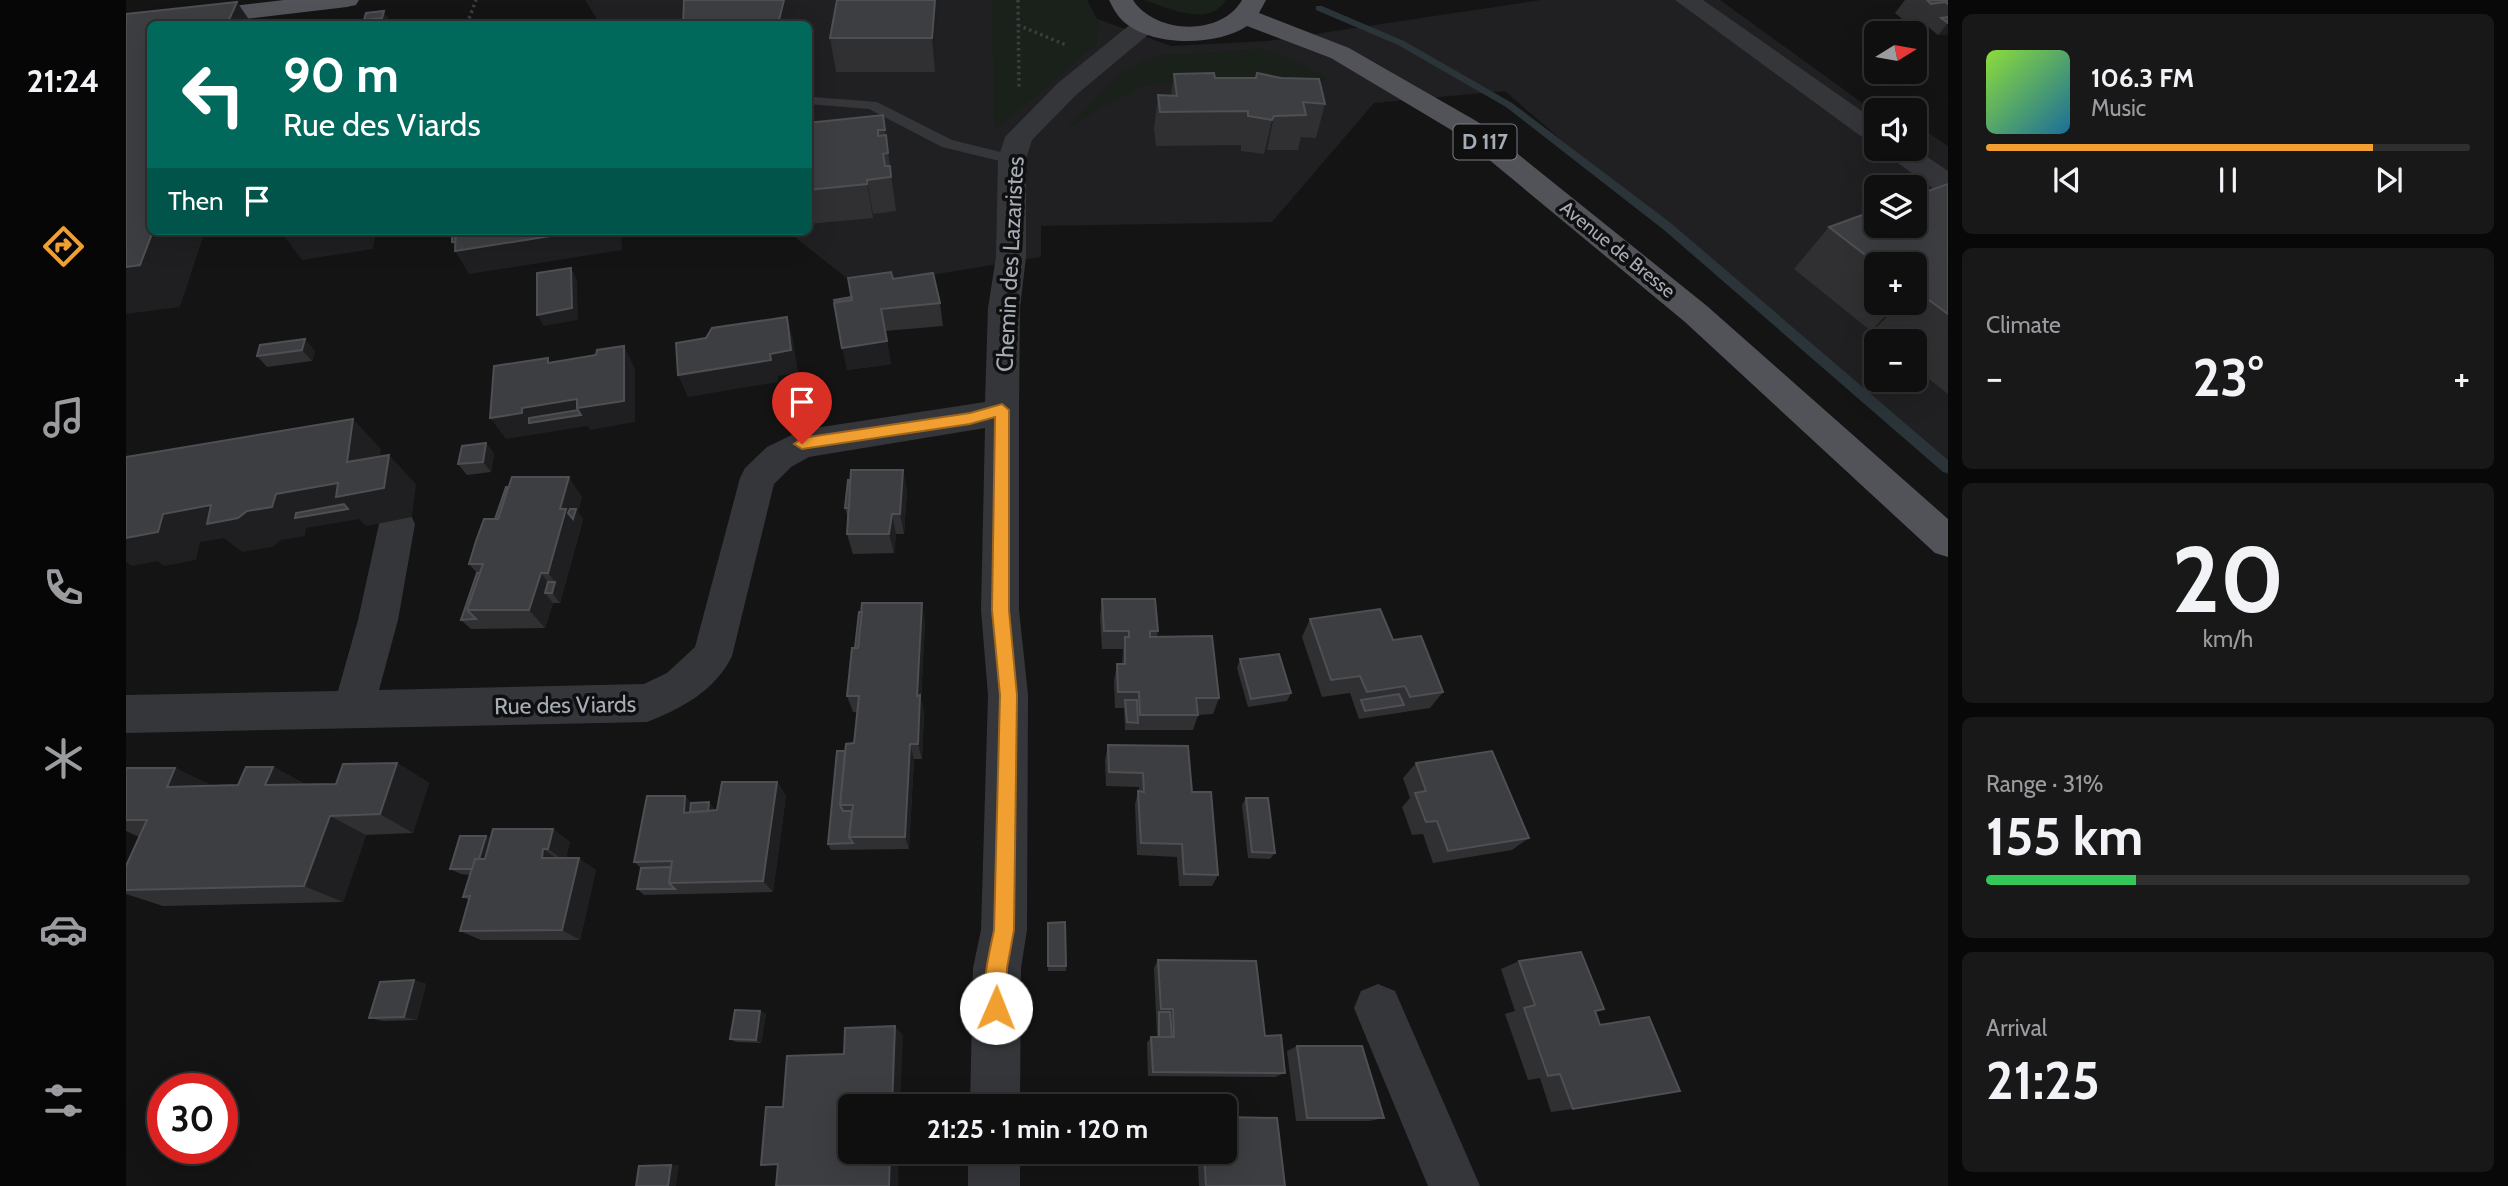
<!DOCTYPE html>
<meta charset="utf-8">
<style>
:root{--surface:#0f0f10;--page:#181819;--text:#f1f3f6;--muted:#9b9c9f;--line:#2f2f30;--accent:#f19f30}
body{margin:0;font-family:Cabin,sans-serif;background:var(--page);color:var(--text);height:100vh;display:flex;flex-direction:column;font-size:26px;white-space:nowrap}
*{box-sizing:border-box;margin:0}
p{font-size:23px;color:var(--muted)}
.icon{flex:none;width:38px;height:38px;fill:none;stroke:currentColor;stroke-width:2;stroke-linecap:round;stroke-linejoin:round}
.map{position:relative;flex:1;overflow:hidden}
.panel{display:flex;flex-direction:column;gap:14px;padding:14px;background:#080809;width:560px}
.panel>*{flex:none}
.hud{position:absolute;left:21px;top:21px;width:665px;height:214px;border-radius:10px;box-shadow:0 7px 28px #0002,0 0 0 2px var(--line);background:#00695c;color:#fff;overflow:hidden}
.needle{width:46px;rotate:79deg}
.buttons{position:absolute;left:1738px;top:21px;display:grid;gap:14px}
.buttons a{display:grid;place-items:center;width:63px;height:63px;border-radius:10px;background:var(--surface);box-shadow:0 7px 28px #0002,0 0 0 2px var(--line);font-size:35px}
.speed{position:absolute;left:21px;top:1073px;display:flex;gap:14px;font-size:35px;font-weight:700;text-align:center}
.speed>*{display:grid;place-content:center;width:91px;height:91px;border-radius:50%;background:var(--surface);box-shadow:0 7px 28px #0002,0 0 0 2px var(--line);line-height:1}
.speed .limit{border:10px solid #d22;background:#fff;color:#111}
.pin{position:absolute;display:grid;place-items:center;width:60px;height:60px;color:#fff;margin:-72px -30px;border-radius:50% 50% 50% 0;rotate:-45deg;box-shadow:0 0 7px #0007}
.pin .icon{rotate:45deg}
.me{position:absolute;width:77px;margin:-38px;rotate:1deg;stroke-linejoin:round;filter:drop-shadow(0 0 5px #0008)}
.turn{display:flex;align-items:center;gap:24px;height:147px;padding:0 21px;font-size:32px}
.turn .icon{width:91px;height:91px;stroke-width:2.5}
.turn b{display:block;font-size:49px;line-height:60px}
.then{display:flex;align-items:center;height:66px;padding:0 21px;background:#0003;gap:14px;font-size:26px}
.big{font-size:52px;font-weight:800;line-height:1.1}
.panel .card{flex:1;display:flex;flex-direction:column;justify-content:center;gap:10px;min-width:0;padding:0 24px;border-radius:10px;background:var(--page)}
.panel .dial{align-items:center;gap:0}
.dial b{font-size:91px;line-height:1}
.song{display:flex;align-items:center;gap:21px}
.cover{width:84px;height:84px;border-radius:10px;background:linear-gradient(135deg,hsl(90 70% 55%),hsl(200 70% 35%))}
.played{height:7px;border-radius:4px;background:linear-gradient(90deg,var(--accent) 80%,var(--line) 80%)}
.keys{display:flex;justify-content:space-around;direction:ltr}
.heat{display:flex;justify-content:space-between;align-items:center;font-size:38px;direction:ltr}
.charge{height:10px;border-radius:5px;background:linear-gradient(90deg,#34c759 31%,var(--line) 0)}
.trip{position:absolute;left:712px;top:1094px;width:399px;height:70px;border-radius:10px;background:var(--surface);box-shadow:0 7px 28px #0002,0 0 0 2px var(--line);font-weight:800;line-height:70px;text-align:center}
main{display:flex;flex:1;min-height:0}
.tab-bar{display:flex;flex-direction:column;width:126px;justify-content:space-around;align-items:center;background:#060606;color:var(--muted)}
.tab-bar .icon{width:49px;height:49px}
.tab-bar .on{color:var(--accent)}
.tab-bar b{font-size:32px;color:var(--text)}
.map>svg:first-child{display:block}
.built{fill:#202022;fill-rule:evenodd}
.green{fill:#1a201a}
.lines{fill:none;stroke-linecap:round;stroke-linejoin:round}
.stream{fill:#2a3439;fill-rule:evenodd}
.path{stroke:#3b3d41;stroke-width:3.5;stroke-dasharray:2.5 3.5;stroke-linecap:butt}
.lane{fill:#35363a;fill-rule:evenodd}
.street{fill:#35363a;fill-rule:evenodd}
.primary{fill:#515359;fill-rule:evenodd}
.wall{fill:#303033;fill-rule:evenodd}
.shaded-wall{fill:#1f1f21}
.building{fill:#3c3e41;stroke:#4d4f53;stroke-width:2}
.route{fill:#f19f30;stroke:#9d671f;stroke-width:2}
.labels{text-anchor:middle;stroke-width:7;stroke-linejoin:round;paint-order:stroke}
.far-street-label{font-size:19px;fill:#a5acb6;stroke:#0f0f10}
.shield{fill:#0f0f10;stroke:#787d84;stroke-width:2}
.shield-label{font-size:21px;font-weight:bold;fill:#a5acb6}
.street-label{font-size:23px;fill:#a5acb6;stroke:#0f0f10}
</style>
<main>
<nav class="tab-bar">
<b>21:24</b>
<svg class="icon on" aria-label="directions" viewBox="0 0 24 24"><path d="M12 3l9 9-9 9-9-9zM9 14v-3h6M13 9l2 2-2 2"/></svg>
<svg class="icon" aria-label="music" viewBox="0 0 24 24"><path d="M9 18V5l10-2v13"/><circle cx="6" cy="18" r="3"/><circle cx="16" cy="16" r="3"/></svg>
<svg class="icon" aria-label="phone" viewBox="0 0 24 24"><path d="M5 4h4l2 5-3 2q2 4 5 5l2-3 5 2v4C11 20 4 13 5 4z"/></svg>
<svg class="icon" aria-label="climate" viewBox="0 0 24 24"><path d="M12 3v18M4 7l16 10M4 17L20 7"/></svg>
<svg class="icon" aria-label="car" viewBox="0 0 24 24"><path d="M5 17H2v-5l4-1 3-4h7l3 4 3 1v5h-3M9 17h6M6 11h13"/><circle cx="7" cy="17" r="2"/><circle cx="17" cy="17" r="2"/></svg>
<svg class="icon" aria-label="filters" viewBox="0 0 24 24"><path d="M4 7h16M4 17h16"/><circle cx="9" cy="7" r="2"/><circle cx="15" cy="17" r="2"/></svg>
</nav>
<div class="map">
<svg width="1822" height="1186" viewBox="0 0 1822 1186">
<rect width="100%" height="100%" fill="#141415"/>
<path class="built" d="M459,0h461l125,46 97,-5 273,-41h179l156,113v36h38l1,-25 33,22v329l-443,-384 -131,12 -102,119 -231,4v31l-183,30 -71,-56h21v-207h-208zM1750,187h38v39h-38zM1750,264h38v39h-38zM1750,341h38v39h-38z"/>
<g class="green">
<polygon points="866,0 961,0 974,25 970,44 868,131"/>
<path d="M1017,0h83c-18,28 -57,8 -83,0z"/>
<polygon points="1136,49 1171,61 1201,78 1194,82 1057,86 1033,82 1014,87 942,127 995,72 1028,56"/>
</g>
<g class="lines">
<polygon class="stream" points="1190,6 1196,6 1278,41 1386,103 1546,224 1822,460 1822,473 1817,472 1538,230 1380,107 1272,45 1190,10"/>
<g class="path">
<polyline points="892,0 893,87"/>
<polyline points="341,24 350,0"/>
<polyline points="892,25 940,45"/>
</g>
<polygon class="lane" points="687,97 751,102 826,140 891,156 894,159 886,164 816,147 743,109 682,104 682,98"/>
<g class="street">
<polygon points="1549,0 1577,0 1750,121 1750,143 1740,140"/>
<path d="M1020,16l9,3 4,5 -4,5 -79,66 -44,45 -6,19v98l-6,51 -1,102v200l9,85 -1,235 -6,38 -1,138h-50l3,-138 8,-38 7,-235 -7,-85 4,-182 -176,29 -18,10 -17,17 -42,172c-16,34 -51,53 -85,66l-521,11v-38l212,-4 20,-71 21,-96 5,-11 13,-4 13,4 5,11 -17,96 -19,70 265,-6 23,-11 28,-26 45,-169 5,-10 22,-21 35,-17 183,-28 3,-94 8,-51 2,-98 7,-22 53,-54 79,-64z"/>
<polygon points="1788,148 1822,171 1822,194 1812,192 1761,155 1757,149"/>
<polygon points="1252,984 1269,991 1354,1186 1302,1186 1228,1008 1235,991"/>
<rect x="842" y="1152" width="52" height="34"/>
</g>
<g class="primary">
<polygon points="158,0 233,0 230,5 221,7 76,24 24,24 24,31 0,34 0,18"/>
<path d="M983,0h24c22,34 88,37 109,0h24l-7,13 90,35 129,74 229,184 241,213v38l-13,-4 -250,-231 -227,-188 -127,-76 -84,-32c-31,21 -100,21 -126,-7 -5,-5 -9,-13 -12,-19z"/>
</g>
</g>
<g class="wall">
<polygon points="1779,0 1822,0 1822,34 1812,35 1801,26 1787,28 1769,13"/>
<polygon points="258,11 264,24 241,24 238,20"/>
<polygon points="814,14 809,72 710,72 704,38"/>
<polygon points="1048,74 1089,78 1199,104 1190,138 1175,137 1172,150 1141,150 1138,154 1115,151 1115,145 1030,146 1028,129 1032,95 1045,96"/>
<polygon points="757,115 770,211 747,214 747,218 682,224 682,123"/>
<path d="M1822,184v210l-34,-27v-26h-25l-14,-12 -4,2 -77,-62 35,-42zM1750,264h38v39h-38z"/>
<polygon points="767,279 814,303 817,326 759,331 765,364 721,370 709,302 726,297"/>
<polygon points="134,345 189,351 186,361 141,367 131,356"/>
<polygon points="360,443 368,454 365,472 341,475 332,464"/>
<polygon points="781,490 778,534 770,534 768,553 727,554 721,534 722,518 719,508"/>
<polygon points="456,497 452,512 457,519 434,603 427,603 419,628 345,629 335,620 351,573 343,564 369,519"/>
<polygon points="976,599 1032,631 1031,637 1093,698 1087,714 1072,715 1067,730 999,730 998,708 989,708 988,681 991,664 996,664 997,649 976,649 974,617"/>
<polygon points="1184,619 1267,640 1317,692 1304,708 1233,719 1224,693 1196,697 1176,637"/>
<polygon points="799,621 795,700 798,712 796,759 788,759 783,849 705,850 702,844 719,751 728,743 731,712 727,712 721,696 729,648"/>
<polygon points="1114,659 1165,693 1161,701 1122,707 1111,668"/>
<polygon points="982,745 1066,792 1092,875 1086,886 1053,886 1051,857 1011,855 1009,805 1012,791 1013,791 1013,787 980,786 979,760"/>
<polygon points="271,763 303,783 287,833 240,835 217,902 37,906 0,894 0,866 13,837 0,831 0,768 49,768 86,786 112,785 147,767 179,784 210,784"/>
<polygon points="1290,763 1403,838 1386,850 1307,863 1297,834 1286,835 1276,807 1284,798 1277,778"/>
<polygon points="651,782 660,796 647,892 518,895 511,889 515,868 508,862 559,796 565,803 589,809 589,810 591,810"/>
<polygon points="1120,798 1149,853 1144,859 1122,858 1116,805"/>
<polygon points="427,829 444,842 440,858 470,870 454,940 355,940 334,931 343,900 337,897 344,875 335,874 324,869 360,836 365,839"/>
<polygon points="922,923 940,966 940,971 922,971"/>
<polygon points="1032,960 1139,1036 1159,1073 1149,1077 1022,1076 1021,1043 1025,1037 1031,1037 1028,968"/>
<polygon points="1393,961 1478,1009 1470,1011 1474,1025 1447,1109 1425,1112 1414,1078 1402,1080 1379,1014 1389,1011 1375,969"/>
<polygon points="288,980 300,984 291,1020 257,1021 243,1018"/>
<polygon points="634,1011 640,1014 635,1043 610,1042 604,1039"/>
<polygon points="1171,1046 1258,1118 1243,1121 1170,1121 1161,1051"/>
<polygon points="1071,1152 1099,1152 1159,1186 1073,1186"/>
</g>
<g class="shaded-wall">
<polygon points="658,0 666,0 669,17 667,24 652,24"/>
<polygon points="809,0 813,0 814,14 809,72 806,38"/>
<polygon points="111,2 126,24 101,24"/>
<polygon points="258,11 265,23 264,24 259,24 256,18"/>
<polygon points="1822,23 1822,34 1812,35"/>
<polygon points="1148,116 1141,150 1138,154 1146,120"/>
<polygon points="741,180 747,214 747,218 741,184"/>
<polygon points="27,231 79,231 54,307 0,314 0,267"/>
<polygon points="179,231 250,231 247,249 176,260 158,236"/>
<polygon points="456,231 495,231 496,250 343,274 329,251 331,251 326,242"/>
<polygon points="445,268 451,280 452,320 418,326 411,315"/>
<polygon points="1772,303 1775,303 1749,329 1745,331"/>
<polygon points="661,317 667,339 672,373 652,376 652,382 562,397 552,375 644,354"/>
<polygon points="179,339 189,351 186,361 176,350"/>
<polygon points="761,341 765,364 721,370 716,348"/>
<polygon points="498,346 509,369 509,422 464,430 461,426 380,439 364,418 396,408"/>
<polygon points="227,419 255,449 249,490 263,455 290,484 286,517 240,526 233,519 180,528 179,536 155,540 146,547 116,552 98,538 74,542 70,560 38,566 31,561 6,566 0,562 0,538 37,514 85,505 121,511 150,494 221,462"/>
<polygon points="360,443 368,454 365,472 357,462"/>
<polygon points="777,470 781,490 778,534 774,514"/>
<polygon points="443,477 456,497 452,512 457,519 454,529 447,519 454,529 437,592 422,573 434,509"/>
<polygon points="766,514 770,534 768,553 763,534"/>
<polygon points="415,573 427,589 429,582 437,592 434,603 426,593 419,593 427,603 419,628 403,610"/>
<polygon points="796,603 799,621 795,700 798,712 796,759 792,744 791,696"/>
<polygon points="784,744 788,759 783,849 779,837"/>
<polygon points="271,763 303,783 287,833 254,814"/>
<polygon points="147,767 184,787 139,785"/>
<polygon points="49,768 92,788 41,787"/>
<polygon points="651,782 660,796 647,892 637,881"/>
<polygon points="559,796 572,809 564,819 558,813"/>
<polygon points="583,802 589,809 587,824 581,818"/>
<polygon points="204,816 240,835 217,902 178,886"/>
<polygon points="427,829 444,842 439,861 422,849"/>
<polygon points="360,836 370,842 364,865 350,869"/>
<polygon points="417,849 435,861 416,858"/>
<polygon points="453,858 470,870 454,940 436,930"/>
<polygon points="288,980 300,984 291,1020 278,1017"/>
<polygon points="634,1011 640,1014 635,1043 630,1040"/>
<polygon points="769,1026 777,1035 774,1106 766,1106"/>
<polygon points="764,1152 773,1152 772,1186 763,1186"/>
<polygon points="545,1165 553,1165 550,1186 542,1186"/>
</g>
<g class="building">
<polygon points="558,0 658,0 652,24 557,24"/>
<polygon points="711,0 809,0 806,38 704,38"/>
<polygon points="1801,0 1822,0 1822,4 1819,2 1805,4"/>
<polygon points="111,2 101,24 24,24 24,231 27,231 14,265 0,267 0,14"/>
<polygon points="258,11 256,18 238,20 240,13"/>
<polygon points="1822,17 1822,23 1815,18"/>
<polygon points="1088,73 1089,78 1130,78 1131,73 1155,78 1193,79 1199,104 1177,102 1180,115 1148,116 1146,120 1122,116 1122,111 1034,112 1032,95 1051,96 1048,74"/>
<polygon points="757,115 759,130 752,130 752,136 760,135 762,153 757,154 759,166 764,166 765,177 741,180 741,184 682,190 682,123"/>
<polygon points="1822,184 1822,314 1788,289 1788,264 1751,264 1703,227 1750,210 1750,226 1788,226 1788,196"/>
<polygon points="159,231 195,231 158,236"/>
<polygon points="330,231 456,231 329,251"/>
<polygon points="330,234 329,242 326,242 326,235"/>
<polygon points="445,268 446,308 411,315 411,273"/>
<polygon points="765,272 767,279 807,273 814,303 755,309 761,341 716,348 708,303 726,300 722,278"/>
<polygon points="726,297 726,300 709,302 708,300"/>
<polygon points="661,317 665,350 644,354 645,360 552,375 550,343 580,338 586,328"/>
<polygon points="179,339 176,350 131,356 134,345"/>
<polygon points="498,346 498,401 451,408 451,399 396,408 396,413 364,418 368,366 422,358 422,363 470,355 471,350"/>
<polygon points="452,410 455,415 403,423 403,418"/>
<polygon points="227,419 221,462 263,455 258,488 210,497 212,483 150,494 146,507 121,511 112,518 81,524 85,505 37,514 32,532 0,538 0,457"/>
<polygon points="360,443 357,462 332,464 336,446"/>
<polygon points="725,470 777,470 774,514 766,514 763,534 721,534"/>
<polygon points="386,477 443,477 434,509 440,509 422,573 415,573 403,610 341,610 357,564 343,564 350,541 358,519 372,519"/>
<polygon points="722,480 724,480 723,508 719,508"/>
<polygon points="380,487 382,487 372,519 369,519"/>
<polygon points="218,504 222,509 169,518 170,513"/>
<polygon points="444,509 450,509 447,519 442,513"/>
<polygon points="351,573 354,573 341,610 350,619 335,620"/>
<polygon points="422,582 429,582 426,593 419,593"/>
<polygon points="976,599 1029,599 1032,631 1024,631 1024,637 1086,636 1093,698 1070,698 1072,715 1014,715 1013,692 992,692 991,664 999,664 999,637 1003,637 1003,631 978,631"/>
<polygon points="736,603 796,603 791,696 794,695 792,744 784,744 779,837 723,837 727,805 714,805 720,744 728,743 733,696 721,696 726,648 732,648"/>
<polygon points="1254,609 1267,640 1295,636 1317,692 1284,697 1279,686 1241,692 1234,676 1205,680 1184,619"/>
<polygon points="733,612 736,612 732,648 729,648"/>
<polygon points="1153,654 1165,693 1125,699 1114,659"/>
<polygon points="1273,694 1278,705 1239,711 1235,700"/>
<polygon points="999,700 1011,700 1012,723 1001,722"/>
<polygon points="982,745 1062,746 1066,792 1085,792 1092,875 1058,874 1056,844 1015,843 1012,791 1018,792 1017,773 983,772"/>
<polygon points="711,751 719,751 714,805 717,811 726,811 723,837 727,843 702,844"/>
<polygon points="1366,751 1403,838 1322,851 1311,821 1300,822 1289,793 1300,791 1290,763"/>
<polygon points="271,763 254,814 204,816 178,886 0,890 0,866 21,820 0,820 0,768 49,768 41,787 112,785 120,767 147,767 139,785 210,784 217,764"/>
<polygon points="596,782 651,782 637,881 543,883 546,861 508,862 521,796 559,796 558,813 591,810"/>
<polygon points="1120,798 1142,798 1149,853 1126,852"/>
<polygon points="583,802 582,811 564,812 565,803"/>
<polygon points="367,829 427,829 422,849 417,849 416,858 453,858 436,930 334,931 344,896 337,897 349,859 359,859"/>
<polygon points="334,836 360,836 353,859 349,859 346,869 324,869"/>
<polygon points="545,867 543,883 549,889 511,889 515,868"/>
<polygon points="939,922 940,966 922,966 922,923"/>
<polygon points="1455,952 1478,1009 1469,1011 1474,1025 1523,1017 1554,1091 1447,1109 1434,1074 1422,1076 1398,1008 1409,1005 1393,961"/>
<polygon points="1032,960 1130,961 1139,1036 1155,1035 1159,1073 1027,1072 1025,1037 1048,1037 1047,1009 1035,1009"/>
<polygon points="288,980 278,1017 243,1018 254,982"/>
<polygon points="609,1010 634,1011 630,1040 604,1039"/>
<polygon points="1033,1012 1044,1012 1046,1037 1033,1037"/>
<polygon points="769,1026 766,1106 724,1106 724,1152 764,1152 763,1186 650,1186 652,1164 635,1165 640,1107 657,1107 661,1056 718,1054 719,1028"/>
<polygon points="1171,1046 1236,1046 1258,1118 1181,1118"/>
<polygon points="1099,1117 1151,1118 1159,1186 1080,1186 1078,1152 1099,1152"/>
<polygon points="545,1165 542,1186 510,1186 513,1166"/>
</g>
<path class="route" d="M876,404l7,6v200l8,85 -3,235 -7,38 -1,40 -3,7 -7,3 -7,-3c-10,-25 0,-60 5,-85l6,-235 -8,-85 3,-193 -25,7 -168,25 -8,-5 8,-6 168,-25z"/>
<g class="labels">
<g class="far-street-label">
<text transform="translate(1492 249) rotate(39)" y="7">Avenue de Bresse</text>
</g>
<rect class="shield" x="1327.5" y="124.5" width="63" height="35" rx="5"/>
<g class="shield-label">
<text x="1359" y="149">D 117</text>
</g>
<g class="street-label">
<text transform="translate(884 264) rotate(-87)" y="8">Chemin des Lazaristes</text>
<text transform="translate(439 705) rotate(-1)" y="8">Rue des Viards</text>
</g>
</g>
</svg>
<div class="buttons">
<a><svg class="needle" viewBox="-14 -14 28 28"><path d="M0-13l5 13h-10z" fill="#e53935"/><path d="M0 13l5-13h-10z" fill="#9b9c9f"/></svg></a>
<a><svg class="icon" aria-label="sound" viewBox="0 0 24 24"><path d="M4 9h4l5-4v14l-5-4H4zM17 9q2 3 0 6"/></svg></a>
<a><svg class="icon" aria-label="layers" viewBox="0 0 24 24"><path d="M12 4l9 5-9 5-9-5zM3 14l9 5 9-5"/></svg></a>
<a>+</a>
<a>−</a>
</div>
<div class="speed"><div class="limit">30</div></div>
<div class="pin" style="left:676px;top:444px;background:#d93025"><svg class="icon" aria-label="arrive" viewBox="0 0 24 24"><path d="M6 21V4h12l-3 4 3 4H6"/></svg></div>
<svg class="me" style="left:870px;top:1008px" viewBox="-20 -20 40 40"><circle r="19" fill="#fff"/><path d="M0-13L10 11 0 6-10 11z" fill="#f19f30"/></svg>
<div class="trip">21:25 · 1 min · 120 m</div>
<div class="hud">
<div class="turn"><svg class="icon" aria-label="left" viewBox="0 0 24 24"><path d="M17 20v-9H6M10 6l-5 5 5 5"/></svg><div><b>90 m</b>Rue des Viards</div></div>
<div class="then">Then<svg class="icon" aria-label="arrive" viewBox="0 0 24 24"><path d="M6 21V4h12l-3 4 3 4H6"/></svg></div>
</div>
</div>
<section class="panel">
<div class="card">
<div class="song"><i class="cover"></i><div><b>106.3 FM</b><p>Music</p></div></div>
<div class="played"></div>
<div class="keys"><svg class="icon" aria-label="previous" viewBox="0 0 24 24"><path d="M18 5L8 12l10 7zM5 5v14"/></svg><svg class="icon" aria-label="pause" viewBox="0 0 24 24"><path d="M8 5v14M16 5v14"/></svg><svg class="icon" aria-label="next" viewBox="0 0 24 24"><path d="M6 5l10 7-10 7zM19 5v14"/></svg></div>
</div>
<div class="card"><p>Climate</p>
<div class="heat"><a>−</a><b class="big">23°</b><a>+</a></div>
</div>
<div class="card dial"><b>20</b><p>km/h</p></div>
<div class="card"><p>Range · 31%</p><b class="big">155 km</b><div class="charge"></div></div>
<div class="card"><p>Arrival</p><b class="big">21:25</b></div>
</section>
</main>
